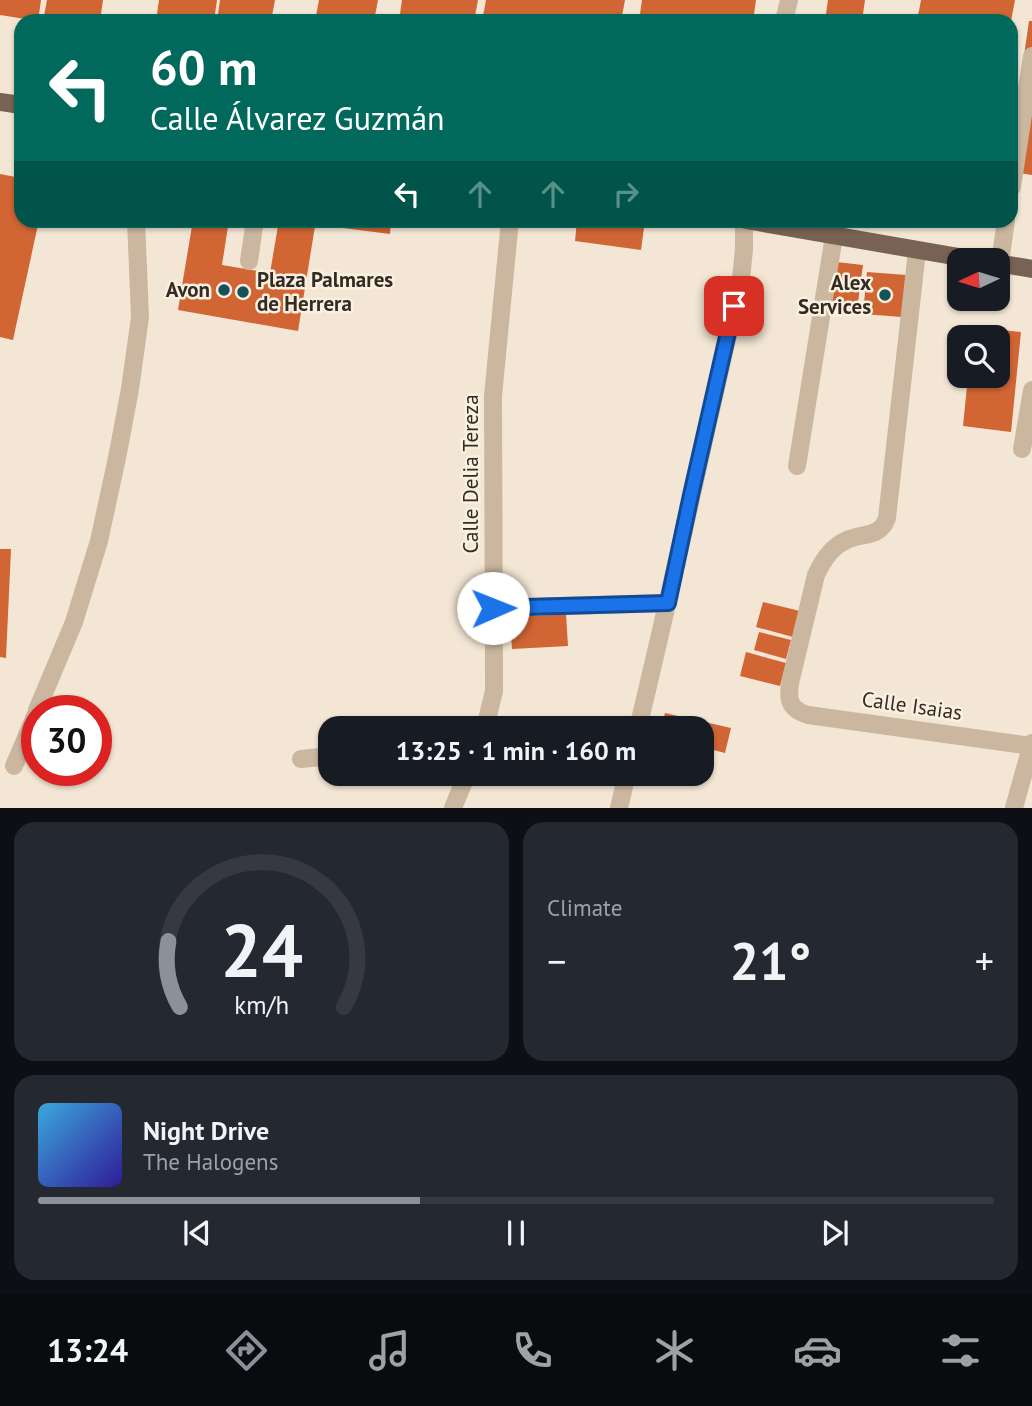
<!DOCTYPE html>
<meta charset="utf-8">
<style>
:root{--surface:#171b24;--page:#242831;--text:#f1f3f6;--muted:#9ea1a6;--line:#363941;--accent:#8c9099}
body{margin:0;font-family:"PT Sans",sans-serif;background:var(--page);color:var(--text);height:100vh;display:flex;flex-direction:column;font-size:26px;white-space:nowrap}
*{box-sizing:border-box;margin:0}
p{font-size:23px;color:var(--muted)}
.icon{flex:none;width:38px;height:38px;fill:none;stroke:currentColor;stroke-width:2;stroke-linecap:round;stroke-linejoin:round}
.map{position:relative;height:808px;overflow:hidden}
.drawer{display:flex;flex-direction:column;gap:14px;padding:14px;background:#0d0f14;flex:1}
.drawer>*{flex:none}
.top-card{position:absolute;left:14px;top:14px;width:1004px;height:214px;border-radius:21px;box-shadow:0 2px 5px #0004;background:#00695c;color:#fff;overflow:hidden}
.needle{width:46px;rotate:266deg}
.tools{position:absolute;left:947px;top:248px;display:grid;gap:14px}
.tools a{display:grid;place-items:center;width:63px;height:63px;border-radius:14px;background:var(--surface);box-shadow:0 2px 5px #0004;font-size:35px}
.speed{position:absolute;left:21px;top:695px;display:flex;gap:14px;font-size:35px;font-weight:700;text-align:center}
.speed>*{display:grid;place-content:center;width:91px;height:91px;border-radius:50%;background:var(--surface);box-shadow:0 2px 5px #0004;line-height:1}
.speed .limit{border:10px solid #d22;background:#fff;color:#111}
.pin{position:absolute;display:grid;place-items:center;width:60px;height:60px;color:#fff;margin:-30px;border-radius:14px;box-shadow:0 4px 10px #0006}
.me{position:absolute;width:77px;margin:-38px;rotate:89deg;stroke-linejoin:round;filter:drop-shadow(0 0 5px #0008)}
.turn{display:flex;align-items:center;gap:24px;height:147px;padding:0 21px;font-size:32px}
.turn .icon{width:91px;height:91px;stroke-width:2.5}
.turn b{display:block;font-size:49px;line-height:60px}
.lanes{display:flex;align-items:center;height:66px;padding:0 21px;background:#0003;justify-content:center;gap:35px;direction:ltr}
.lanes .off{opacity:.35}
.big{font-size:52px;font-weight:600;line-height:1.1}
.drawer .widget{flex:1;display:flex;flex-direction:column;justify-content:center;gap:10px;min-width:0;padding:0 24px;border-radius:21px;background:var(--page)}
.drawer .dial{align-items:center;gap:0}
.dial svg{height:182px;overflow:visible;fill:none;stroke:var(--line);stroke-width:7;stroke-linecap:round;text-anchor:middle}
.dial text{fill:var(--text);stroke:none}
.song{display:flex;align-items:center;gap:21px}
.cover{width:84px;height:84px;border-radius:10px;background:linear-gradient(135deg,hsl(200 70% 55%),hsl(250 70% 35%))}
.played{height:7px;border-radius:4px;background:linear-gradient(90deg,var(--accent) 40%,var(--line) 40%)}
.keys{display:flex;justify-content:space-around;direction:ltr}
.heat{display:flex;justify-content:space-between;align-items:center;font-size:38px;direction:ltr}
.drawer .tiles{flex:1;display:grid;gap:14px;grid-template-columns:1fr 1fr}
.widget:last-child{grid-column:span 2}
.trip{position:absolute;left:318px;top:716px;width:396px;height:70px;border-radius:21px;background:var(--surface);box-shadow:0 2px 5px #0004;font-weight:600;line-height:70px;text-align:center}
.dock{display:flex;height:112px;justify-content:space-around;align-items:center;background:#090b0e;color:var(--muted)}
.dock .icon{width:49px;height:49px}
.dock .current{color:var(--accent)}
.dock b{font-size:32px;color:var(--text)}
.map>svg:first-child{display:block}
.building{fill:#d16533}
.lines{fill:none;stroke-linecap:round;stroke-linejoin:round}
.minor{stroke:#cbb7a0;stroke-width:18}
.major{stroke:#786253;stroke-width:18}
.route-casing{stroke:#114b97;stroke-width:18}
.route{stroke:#1a73e8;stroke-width:12}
.poi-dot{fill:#165059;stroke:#faf0e0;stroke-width:2.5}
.labels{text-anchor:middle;stroke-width:5;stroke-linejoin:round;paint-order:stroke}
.poi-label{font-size:21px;font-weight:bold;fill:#342a24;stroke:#faf0e0;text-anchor:end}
.street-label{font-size:21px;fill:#342a24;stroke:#faf0e0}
</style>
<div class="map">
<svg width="1032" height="808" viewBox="0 0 1032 808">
<rect width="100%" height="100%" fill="#f3e6d4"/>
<g class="building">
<polygon points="0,0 41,0 38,21 0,15"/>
<polygon points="47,0 103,0 100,21 43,21"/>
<polygon points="159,0 217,0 214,21 156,21"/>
<polygon points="220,0 275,0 271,21 217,21"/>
<polygon points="319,0 378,0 374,21 315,21"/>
<polygon points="402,0 478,0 474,21 399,21"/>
<polygon points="486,0 625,0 621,21 482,21"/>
<polygon points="642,0 756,0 753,21 703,21 686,18 685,21 639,21"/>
<polygon points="828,0 865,0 862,21 825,21"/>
<polygon points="921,0 1015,0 1011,21 917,21"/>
<polygon points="1029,21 1032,21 1032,175 1012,172 1012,139"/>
<polygon points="0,174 21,178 21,220 39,220 13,340 0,337"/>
<polygon points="193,220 229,220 222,265 270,273 279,220 316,220 298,331 178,310"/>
<polygon points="344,220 391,220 390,234 343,228"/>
<polygon points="577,220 645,220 641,250 575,241"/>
<polygon points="836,262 863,265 857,310 831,306"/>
<polygon points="867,272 906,275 902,317 863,314"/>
<polygon points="973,327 1021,332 1011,432 963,426 968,376 998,376 998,338 972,338"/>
<polygon points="0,549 11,549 6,658 0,657"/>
<polygon points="763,602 800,611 793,637 756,627"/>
<polygon points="566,614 568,646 512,649 510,617"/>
<polygon points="759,632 791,640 786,659 754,650"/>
<polygon points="746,652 786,663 780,686 740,676"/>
<polygon points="665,713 731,728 725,753 702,747 702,728 661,728"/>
</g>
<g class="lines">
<g class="minor">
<polyline points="784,21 789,0"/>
<polyline points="1012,187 1032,56"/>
<path d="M917,251l-30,267c-7,21 -26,14 -42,23 -14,6 -23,21 -29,34l-25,104c-4,19 -3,30 17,36l224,31"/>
<polyline points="249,261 255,220"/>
<polyline points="1000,263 1006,220"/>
<polyline points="1022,449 1032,390"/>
<polyline points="797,466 834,236"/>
<polyline points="493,608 668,603"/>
<polyline points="37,710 74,622 99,541 117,458 130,389 140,317 136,220"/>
<polyline points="485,728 494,691 494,671 493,396 510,220"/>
<path d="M638,728c36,-149 68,-300 103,-449l3,-30v-29"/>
<polyline points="301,759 331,756"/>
<polyline points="14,766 37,712"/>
<polyline points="453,808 467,774"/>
<polyline points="619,808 627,774"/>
<polyline points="1014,808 1032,743"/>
</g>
<g class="major">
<polyline points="0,102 21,105"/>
<polyline points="746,220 982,261"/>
<polyline points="998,263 1032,269"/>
</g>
</g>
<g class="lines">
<g class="route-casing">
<polyline id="route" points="493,608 668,603 691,495 734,306"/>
</g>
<use href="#route" class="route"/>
</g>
<g class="poi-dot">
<circle cx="224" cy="290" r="7"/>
<circle cx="243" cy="292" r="7"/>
<circle cx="885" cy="295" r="7"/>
</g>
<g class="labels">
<g class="poi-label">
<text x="257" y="287" text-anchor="start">Plaza Palmares<tspan x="257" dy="24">de Herrera</tspan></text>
<text x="871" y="290">Alex<tspan x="871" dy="24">Services</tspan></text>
<text x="210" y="297">Avon</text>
</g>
<g class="street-label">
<text transform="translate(471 474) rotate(-90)" y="7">Calle Delia Tereza</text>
<text transform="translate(912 706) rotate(8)" y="7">Calle Isaias</text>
</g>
</g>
</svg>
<div class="tools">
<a><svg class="needle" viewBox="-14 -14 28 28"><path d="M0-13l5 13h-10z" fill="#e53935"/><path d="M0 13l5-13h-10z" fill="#9ea1a6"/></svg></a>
<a><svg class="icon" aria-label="search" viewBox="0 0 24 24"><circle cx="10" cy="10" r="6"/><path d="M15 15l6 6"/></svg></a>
</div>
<div class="speed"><div class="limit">30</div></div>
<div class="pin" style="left:734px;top:306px;background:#d93025"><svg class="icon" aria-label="arrive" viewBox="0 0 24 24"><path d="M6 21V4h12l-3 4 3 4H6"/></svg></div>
<svg class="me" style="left:493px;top:608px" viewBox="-20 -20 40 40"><circle r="19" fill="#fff"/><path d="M0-13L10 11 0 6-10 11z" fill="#1a73e8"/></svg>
<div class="trip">13:25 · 1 min · 160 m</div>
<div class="top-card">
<div class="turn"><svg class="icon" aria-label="left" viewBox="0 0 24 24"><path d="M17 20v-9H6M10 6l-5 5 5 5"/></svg><div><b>60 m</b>Calle Álvarez Guzmán</div></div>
<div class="lanes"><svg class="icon" aria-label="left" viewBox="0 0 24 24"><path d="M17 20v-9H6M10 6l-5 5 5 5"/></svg><svg class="icon off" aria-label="ahead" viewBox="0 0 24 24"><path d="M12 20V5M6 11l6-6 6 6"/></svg><svg class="icon off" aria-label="ahead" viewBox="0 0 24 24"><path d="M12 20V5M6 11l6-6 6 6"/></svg><svg class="icon off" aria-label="right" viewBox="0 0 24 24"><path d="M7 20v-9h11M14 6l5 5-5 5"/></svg></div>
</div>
</div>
<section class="drawer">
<div class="tiles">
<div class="widget dial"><svg viewBox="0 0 100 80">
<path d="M14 69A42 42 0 1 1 86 69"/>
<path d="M14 69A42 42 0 0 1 9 40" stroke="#8c9099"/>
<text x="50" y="56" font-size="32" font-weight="700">24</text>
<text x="50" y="72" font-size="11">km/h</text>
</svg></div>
<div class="widget"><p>Climate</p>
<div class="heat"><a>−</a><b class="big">21°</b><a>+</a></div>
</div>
<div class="widget">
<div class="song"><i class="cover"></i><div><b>Night Drive</b><p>The Halogens</p></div></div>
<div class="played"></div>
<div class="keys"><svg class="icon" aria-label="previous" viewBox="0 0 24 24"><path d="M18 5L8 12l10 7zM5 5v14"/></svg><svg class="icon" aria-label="pause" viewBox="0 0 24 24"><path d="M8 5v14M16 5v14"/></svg><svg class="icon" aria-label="next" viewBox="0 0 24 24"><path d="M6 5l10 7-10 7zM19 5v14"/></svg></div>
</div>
</div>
</section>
<nav class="dock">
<b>13:24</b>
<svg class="icon current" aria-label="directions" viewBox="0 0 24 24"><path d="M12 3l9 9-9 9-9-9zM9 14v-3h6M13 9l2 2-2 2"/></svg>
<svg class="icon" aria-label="music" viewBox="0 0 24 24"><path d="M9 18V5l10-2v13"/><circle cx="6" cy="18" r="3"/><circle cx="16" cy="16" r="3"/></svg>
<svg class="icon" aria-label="phone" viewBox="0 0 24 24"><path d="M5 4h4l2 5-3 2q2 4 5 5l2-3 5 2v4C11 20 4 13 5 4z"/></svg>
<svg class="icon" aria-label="climate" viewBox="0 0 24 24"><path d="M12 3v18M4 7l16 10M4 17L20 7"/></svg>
<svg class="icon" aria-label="car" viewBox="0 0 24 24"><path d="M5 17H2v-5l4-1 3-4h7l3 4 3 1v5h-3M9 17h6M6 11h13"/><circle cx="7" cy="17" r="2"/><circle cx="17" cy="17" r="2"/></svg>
<svg class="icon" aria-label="filters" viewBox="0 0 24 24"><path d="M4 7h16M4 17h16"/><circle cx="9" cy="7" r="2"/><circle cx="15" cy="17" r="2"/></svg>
</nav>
